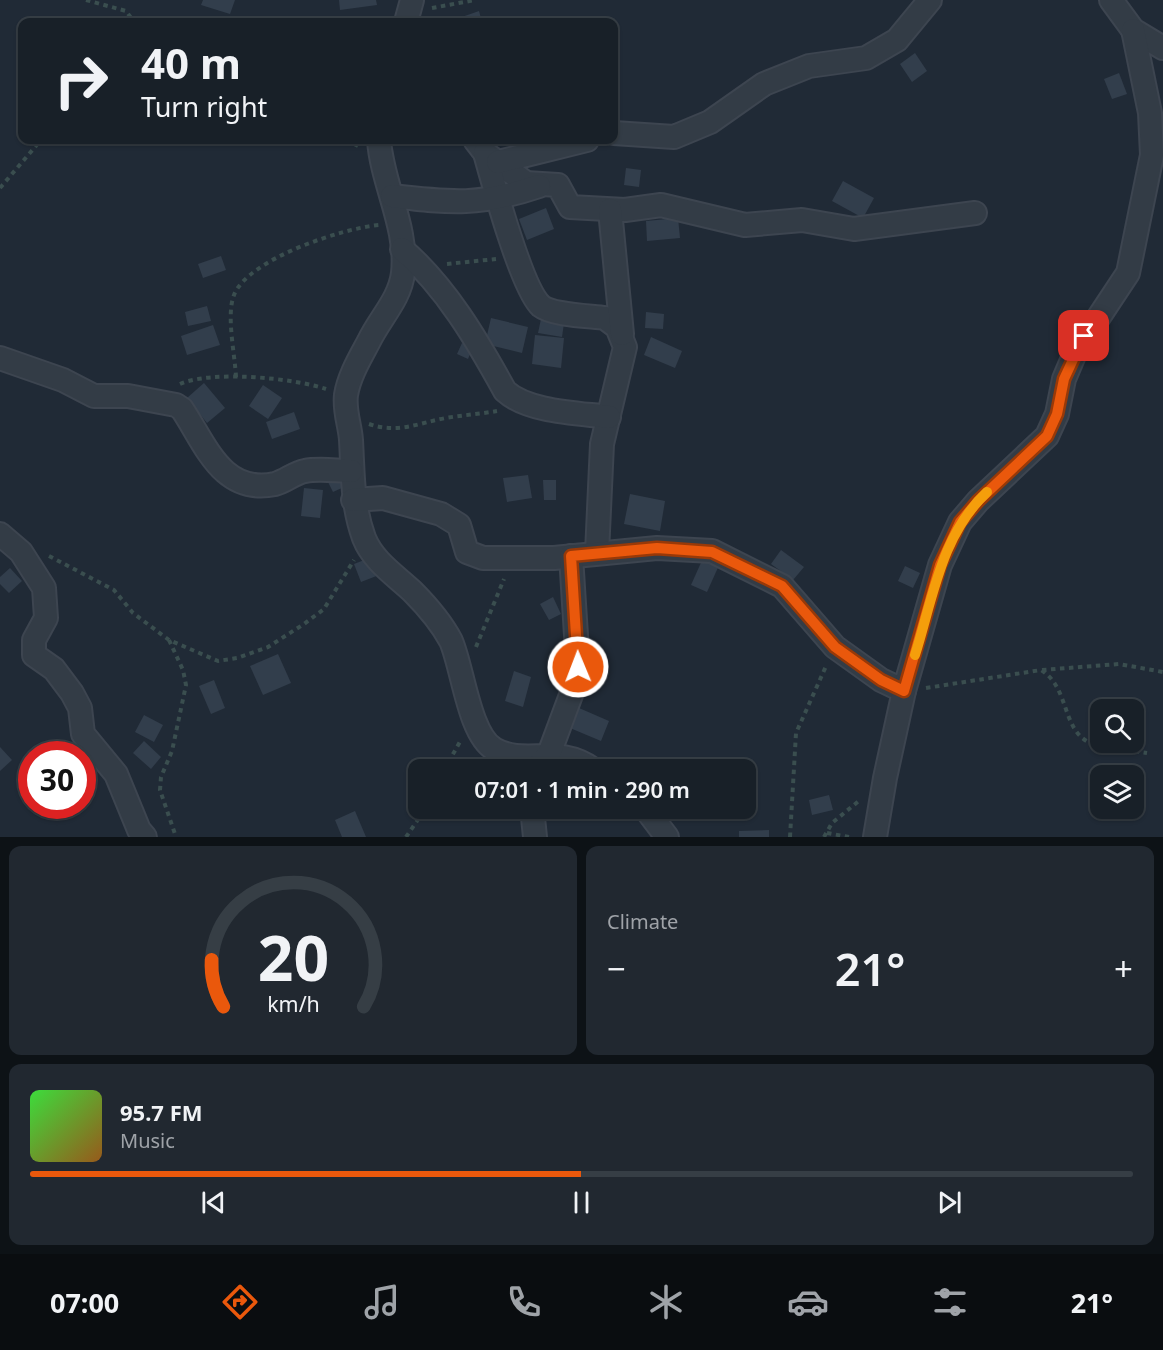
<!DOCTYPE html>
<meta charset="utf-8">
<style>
:root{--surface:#182028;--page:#212830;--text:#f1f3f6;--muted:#9fa3a8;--line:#363e45;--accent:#ea580c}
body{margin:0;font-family:"Noto Sans",sans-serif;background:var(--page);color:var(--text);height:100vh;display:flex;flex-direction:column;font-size:22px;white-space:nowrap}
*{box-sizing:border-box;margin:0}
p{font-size:20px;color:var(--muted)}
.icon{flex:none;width:33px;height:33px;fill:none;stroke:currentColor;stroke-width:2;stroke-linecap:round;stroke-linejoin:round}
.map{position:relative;height:837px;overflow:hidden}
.panel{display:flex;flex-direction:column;gap:9px;padding:9px;background:#0d1216;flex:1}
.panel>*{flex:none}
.hud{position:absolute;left:18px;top:18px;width:600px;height:126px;border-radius:12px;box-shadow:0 2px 4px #0004,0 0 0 2px var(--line);background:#182028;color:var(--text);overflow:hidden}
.tools{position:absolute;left:1090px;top:699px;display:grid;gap:12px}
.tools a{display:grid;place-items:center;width:54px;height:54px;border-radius:12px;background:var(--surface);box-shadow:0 2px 4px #0004,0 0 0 2px var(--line);font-size:30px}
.speed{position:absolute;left:18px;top:741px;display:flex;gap:12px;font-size:30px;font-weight:700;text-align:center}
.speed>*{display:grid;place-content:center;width:78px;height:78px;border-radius:50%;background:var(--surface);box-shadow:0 2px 4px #0004,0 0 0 2px var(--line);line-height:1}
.speed .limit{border:9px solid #d22;background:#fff;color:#111}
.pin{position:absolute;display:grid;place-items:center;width:51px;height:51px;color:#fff;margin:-26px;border-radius:12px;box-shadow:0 3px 9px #0006}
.me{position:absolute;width:66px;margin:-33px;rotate:359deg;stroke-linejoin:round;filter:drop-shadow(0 0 4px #0008)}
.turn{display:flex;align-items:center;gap:21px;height:126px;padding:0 24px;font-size:27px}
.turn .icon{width:78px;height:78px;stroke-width:2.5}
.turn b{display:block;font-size:42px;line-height:51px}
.big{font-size:45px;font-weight:600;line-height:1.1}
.panel .tile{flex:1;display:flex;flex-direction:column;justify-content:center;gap:9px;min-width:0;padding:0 21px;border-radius:12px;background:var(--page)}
.panel .dial{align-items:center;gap:0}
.dial svg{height:156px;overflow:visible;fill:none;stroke:var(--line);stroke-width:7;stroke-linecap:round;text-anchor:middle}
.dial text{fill:var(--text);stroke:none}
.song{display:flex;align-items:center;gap:18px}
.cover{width:72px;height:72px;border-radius:9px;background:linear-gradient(135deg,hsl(120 70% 55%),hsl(30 70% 35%))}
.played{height:6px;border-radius:3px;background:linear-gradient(90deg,var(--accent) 50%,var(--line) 50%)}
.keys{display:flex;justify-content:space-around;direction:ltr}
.heat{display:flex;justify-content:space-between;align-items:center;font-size:33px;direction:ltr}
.panel .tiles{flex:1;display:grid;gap:9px;grid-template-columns:1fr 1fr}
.tile:last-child{grid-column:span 2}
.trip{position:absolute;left:408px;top:759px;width:348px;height:60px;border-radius:12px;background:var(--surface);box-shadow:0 2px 4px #0004,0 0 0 2px var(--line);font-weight:600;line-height:60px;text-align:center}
.menu{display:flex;height:96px;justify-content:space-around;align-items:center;background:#0a0d10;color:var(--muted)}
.menu .icon{width:42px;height:42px}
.menu .current{color:var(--accent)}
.menu b{font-size:27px;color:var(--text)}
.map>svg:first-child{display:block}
.building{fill:#323e4c}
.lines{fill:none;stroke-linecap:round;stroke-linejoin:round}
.minor-casing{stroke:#3d4550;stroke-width:26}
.path{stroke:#3a4e4f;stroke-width:4;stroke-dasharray:4.5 4.5;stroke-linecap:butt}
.minor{stroke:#333c46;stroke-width:22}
.route-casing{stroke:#983908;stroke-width:15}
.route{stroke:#ea580c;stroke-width:10}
.slow{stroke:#f59e0b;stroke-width:10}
</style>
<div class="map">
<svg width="1163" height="837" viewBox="0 0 1163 837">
<rect width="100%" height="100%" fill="#202a36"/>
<g class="building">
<polygon points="203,0 235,0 230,14 201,5"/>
<polygon points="339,0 376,0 377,5 340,10"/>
<polygon points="479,11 482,22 461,22 459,18"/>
<polygon points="915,53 927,71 912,82 900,64"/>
<polygon points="1119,73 1127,94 1112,99 1104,79"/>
<polygon points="626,168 641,170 639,187 624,185"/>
<polygon points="843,181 874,198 863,218 832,201"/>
<polygon points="546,208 554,229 527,240 519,219"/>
<polygon points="678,218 680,238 647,241 646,221"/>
<polygon points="221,256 226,270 203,278 198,264"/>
<polygon points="207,306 211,321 188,326 185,312"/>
<polygon points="646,312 664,314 663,329 645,328"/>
<polygon points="491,318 528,327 522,353 485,344"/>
<polygon points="541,319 564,323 562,337 538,333"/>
<polygon points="213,325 220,345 187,355 181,336"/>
<polygon points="535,335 564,338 561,368 532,364"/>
<polygon points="651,337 682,351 675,368 644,355"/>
<polygon points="462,343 473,347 468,359 457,354"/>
<polygon points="204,383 225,408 207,423 187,398"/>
<polygon points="263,385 282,398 268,419 249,406"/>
<polygon points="294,412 300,429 272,439 266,422"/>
<polygon points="528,475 532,498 507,502 503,478"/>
<polygon points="340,477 344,487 333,492 328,482"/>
<polygon points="543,480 556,480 556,500 544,500"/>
<polygon points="304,488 323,490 320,518 301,516"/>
<polygon points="630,494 665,501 660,531 624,524"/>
<polygon points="781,550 804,567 793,580 771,564"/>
<polygon points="704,556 720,563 707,592 691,585"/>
<polygon points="372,557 379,575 361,582 354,564"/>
<polygon points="905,566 920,573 913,588 898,581"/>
<polygon points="10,568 22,581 9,593 0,584 0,577"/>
<polygon points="553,597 561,614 549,620 540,604"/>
<polygon points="278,654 291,683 263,695 250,666"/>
<polygon points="514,671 531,677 523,707 505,701"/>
<polygon points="214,680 225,708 211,714 199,686"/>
<polygon points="579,708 609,721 601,741 570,728"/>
<polygon points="144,715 163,725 154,742 135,732"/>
<polygon points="144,741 161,757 151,769 133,753"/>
<polygon points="0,747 12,760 0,771"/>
<polygon points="829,795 833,810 812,815 809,800"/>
<polygon points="355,811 366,837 342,837 335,820"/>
<polygon points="769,830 769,837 739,837 739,831"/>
</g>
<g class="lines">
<g class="minor-casing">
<g id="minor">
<polyline points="1111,0 1133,30 1163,48"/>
<polyline points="406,22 412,0"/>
<polyline points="614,133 674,137 710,122 764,84 809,66 866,58 897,40 930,0"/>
<path d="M379,140c3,44 29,87 24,133 -3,26 -23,45 -34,68 -9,17 -20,35 -23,54 -2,16 4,30 5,45 2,35 1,65 13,98 9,23 31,37 48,53 14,14 30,33 39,50 12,28 18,93 43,108 32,18 63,-6 100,21"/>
<polyline points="475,140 485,153 526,183 558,185 570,207 625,210 661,205 745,225 802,220 854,229 975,213"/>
<path d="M485,153c8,29 37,136 56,153 11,9 50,10 64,12l12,9 8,20 -23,97 -5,109"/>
<polyline points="498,162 587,140"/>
<path d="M392,196c60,7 88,10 147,-10"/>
<polyline points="610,210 622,334"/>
<path d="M402,249c44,38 75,91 103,142 23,21 73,22 104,26"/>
<path d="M0,358l63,22 31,16h34l48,9 6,4c24,36 40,86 93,75 11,-3 19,-11 30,-13 14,-3 32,0 46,0"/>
<polyline points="353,500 383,498 441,514 459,525 467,552 483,558 554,558 657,548 712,551 782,586 835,647 881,680 904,691"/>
<polyline points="0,534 21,552 44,588 46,618 34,640 34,655 54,669 72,693 80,708 83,734 116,774 139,830 145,837"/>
<polyline points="540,764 549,754 571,695 578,667 571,556"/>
<polyline points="532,808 535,837"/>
<polyline points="645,808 667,837"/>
<polyline points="875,837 885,778 904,691 940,565 960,522 978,501 1047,436 1057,414 1064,379 1075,353 1128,273 1152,155 1150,113 1133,30"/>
</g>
</g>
<g class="path">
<polyline points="86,0 126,11 134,22"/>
<polyline points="432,8 475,0"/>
<polyline points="346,140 358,146"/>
<polyline points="0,188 41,140"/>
<polyline points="447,264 496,259"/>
<path d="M236,377c-1,-22 -10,-62 -2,-82 14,-36 109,-67 145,-70"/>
<path d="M180,384c31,-14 114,-6 146,5"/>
<path d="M369,424c29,10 49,-1 77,-6 17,-3 34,-4 51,-7"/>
<polyline points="49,556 114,590 133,613 169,640 218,661 237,658 268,647 304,624 324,609 354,560"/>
<polyline points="169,640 183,670 186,685 172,751 161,777 160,790 176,837"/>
<polyline points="476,647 504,579"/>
<polyline points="1042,670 1119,664 1163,672"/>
<path d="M926,688l115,-18c29,18 20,59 49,73 17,7 39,7 57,10"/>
<polyline points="444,770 461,740"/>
<polyline points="827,833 849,837"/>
<polyline points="406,837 426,808"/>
<polyline points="790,837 796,733 827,664"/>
<polyline points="824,837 832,823 860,800"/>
</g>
<use href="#minor" class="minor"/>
</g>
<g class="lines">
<g class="route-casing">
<polyline id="route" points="578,667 571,556 657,548 712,552 782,586 835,647 881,680 904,691 940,565 960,522 978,501 1047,436 1057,414 1064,379 1084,336"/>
</g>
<use href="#route" class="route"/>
<path class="slow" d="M915,655c18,-57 26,-120 72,-163"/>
</g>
</svg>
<div class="tools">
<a><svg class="icon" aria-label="search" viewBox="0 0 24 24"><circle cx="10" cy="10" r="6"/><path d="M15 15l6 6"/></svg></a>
<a><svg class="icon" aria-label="layers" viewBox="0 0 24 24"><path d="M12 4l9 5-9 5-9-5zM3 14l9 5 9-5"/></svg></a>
</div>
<div class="speed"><div class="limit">30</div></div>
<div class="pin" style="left:1084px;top:336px;background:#d93025"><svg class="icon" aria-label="arrive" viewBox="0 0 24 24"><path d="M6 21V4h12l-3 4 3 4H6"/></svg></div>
<svg class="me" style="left:578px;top:667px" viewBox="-20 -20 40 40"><circle r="17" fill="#ea580c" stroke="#fff" stroke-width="3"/><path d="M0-11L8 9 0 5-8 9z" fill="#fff"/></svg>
<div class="trip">07:01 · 1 min · 290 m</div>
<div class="hud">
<div class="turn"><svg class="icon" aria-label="right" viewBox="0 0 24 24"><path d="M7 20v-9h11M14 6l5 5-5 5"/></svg><div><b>40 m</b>Turn right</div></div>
</div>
</div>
<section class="panel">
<div class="tiles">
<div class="tile dial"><svg viewBox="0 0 100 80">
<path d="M14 69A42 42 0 1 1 86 69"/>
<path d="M14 69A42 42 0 0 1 8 45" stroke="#ea580c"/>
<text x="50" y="56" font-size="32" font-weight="700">20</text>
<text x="50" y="72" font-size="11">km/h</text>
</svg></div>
<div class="tile"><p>Climate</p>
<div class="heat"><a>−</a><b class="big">21°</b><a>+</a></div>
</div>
<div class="tile">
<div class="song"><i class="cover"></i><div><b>95.7 FM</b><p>Music</p></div></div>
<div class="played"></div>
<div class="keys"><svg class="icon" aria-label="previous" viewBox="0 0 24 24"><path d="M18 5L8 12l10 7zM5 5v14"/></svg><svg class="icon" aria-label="pause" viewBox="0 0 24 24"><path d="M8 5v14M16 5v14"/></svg><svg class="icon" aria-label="next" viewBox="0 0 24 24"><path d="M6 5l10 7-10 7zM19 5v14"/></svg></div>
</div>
</div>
</section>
<nav class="menu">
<b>07:00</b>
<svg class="icon current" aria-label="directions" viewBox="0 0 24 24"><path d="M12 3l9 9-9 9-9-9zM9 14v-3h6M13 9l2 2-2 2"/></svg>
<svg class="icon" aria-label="music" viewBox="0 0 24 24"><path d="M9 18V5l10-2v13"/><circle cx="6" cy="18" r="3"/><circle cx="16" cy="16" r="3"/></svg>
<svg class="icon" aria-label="phone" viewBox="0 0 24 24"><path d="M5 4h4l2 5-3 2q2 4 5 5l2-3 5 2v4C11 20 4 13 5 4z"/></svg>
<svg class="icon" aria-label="climate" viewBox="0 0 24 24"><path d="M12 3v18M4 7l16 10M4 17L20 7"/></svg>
<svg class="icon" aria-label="car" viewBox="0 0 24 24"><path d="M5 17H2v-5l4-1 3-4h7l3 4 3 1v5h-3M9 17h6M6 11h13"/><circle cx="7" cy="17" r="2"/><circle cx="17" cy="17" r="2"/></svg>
<svg class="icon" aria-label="filters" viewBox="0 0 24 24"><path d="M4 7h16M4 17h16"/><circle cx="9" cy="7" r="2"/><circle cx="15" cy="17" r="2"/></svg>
<b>21°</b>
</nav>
